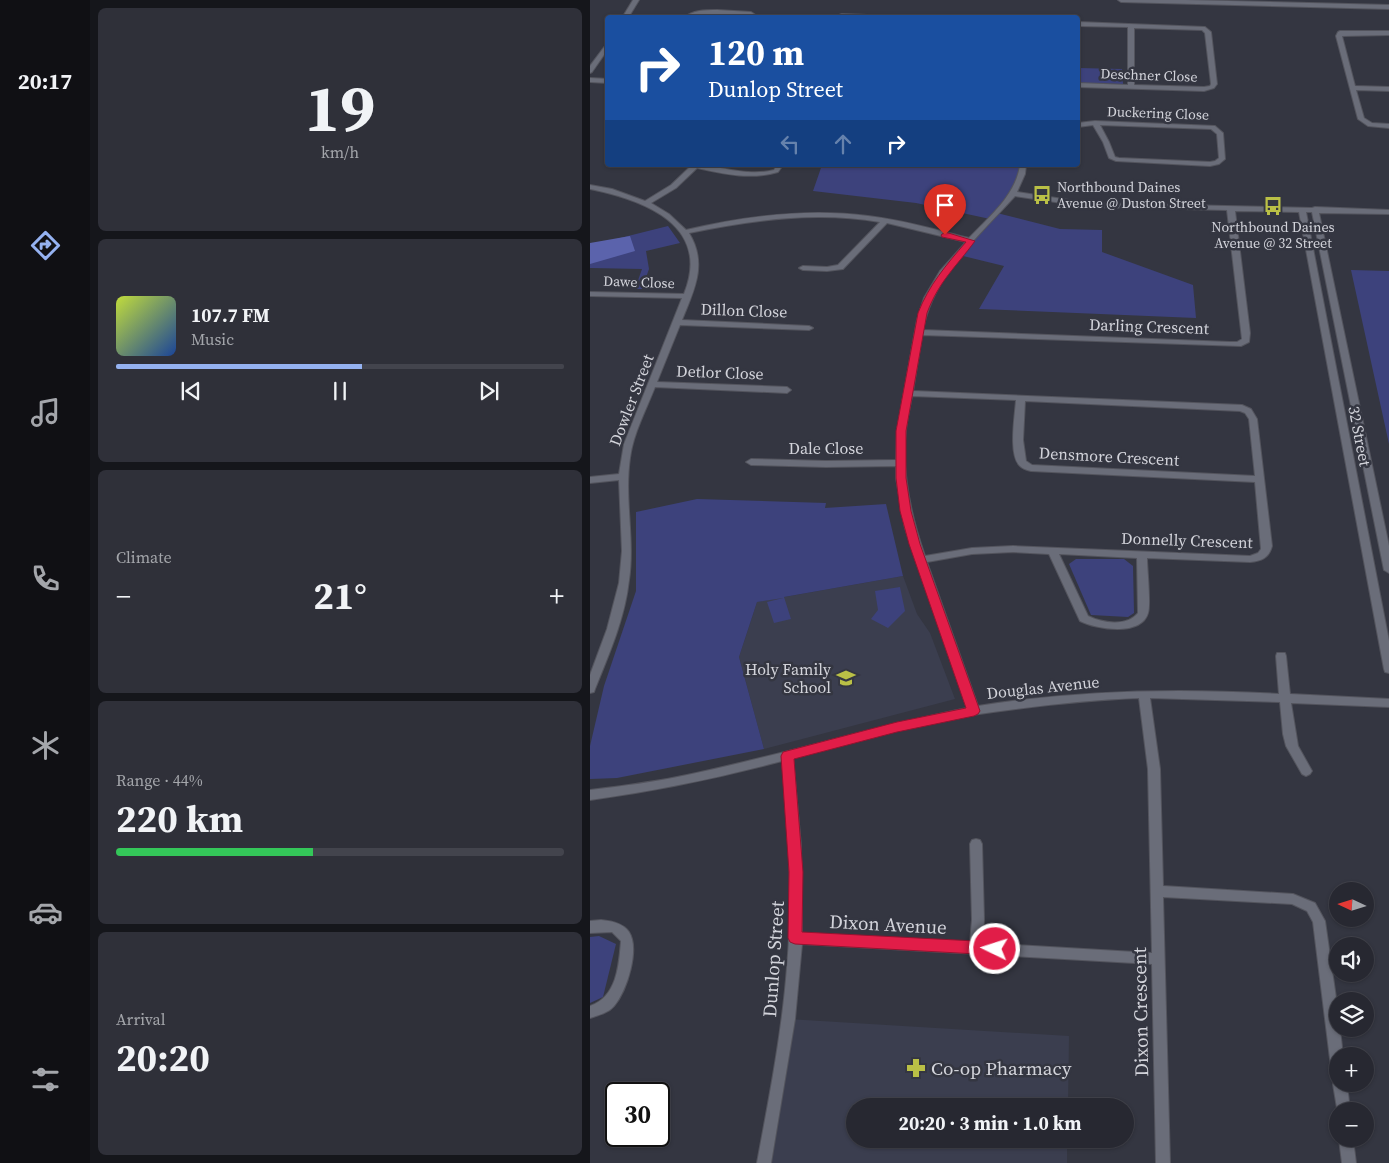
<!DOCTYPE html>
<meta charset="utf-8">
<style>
:root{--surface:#272831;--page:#2f3039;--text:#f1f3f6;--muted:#a4a6ab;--line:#43444d;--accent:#95b2f1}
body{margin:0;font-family:"Source Serif 4",serif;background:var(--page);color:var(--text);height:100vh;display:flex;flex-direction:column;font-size:19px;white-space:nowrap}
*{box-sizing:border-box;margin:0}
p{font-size:16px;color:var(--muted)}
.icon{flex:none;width:28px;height:28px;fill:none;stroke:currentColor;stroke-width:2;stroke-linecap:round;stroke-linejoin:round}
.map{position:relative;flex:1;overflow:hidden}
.drawer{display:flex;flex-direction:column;gap:8px;padding:8px;background:#15161b;width:500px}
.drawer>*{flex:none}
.banner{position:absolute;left:15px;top:15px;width:475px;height:152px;border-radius:5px;box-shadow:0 1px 4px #0004,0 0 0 1px var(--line);background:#1a4fa0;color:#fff;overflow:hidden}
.needle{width:32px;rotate:274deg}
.fabs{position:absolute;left:739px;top:882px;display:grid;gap:10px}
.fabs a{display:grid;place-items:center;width:45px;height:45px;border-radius:50%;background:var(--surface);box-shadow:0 1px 4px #0004,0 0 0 1px var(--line);font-size:25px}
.speed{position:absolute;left:15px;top:1082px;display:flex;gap:10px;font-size:25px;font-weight:700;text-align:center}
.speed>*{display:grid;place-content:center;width:65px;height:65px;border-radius:50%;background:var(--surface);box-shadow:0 1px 4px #0004,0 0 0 1px var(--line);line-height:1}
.speed .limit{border:2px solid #111;border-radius:8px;background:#fff;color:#111}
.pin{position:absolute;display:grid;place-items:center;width:42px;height:42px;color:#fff;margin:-51px -21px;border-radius:50% 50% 50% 0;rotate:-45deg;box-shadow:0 0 5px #0007}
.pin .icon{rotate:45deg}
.me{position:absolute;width:55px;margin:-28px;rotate:274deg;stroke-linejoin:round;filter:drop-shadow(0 0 4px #0008)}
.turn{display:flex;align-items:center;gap:18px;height:105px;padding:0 20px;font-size:22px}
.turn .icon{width:65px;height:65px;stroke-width:2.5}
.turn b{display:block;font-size:35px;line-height:42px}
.lanes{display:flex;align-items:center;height:48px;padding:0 20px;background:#0003;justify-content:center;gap:25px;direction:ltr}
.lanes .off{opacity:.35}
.big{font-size:38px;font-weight:700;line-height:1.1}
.drawer .card{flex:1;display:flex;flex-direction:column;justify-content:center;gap:8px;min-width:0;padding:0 18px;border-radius:8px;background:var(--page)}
.drawer .dial{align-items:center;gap:0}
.dial b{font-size:65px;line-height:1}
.song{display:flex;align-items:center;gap:15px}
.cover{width:60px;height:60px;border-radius:8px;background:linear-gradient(135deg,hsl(70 70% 55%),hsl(220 70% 35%))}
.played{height:5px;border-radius:2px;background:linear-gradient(90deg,var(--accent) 55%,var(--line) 55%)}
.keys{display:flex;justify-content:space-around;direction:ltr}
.heat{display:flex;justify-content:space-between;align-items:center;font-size:28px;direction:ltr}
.charge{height:8px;border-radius:4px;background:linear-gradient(90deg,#34c759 44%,var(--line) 0)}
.trip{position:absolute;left:256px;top:1098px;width:288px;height:50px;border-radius:25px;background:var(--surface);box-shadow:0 1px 4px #0004,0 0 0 1px var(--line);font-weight:700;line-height:50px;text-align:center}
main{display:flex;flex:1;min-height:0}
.menu{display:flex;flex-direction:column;width:90px;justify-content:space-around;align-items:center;background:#101014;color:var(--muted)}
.menu .icon{width:35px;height:35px}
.menu .active{color:var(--accent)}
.menu b{font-size:22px;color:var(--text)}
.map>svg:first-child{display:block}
.built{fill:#3b3e4f}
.green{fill:#3d427c}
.forest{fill:#5b63ac}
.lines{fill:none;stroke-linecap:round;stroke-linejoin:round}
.minor-casing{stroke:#53545d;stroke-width:2}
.minor{fill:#6a6d79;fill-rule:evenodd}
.route{fill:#e11d48;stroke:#92132f}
.labels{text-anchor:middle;stroke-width:5;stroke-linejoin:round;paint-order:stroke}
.far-street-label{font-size:14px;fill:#d2d3da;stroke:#343641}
.far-poi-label{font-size:14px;fill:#d2d3da;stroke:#343641;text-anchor:start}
.street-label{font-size:16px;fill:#d2d3da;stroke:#343641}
.poi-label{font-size:16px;fill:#d2d3da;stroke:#343641;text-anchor:end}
.near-street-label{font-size:19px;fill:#d2d3da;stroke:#343641}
.near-poi-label{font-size:19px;fill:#d2d3da;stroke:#343641;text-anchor:start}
</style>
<main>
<nav class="menu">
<b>20:17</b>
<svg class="icon active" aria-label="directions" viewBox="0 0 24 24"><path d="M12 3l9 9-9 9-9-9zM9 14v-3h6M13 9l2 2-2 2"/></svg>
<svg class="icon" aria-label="music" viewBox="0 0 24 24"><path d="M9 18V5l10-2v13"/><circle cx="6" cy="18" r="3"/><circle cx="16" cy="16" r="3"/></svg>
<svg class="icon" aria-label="phone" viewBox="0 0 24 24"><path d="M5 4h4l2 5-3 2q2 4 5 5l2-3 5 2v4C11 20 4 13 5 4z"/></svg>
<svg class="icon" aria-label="climate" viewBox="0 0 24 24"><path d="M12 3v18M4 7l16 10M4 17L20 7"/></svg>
<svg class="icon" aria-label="car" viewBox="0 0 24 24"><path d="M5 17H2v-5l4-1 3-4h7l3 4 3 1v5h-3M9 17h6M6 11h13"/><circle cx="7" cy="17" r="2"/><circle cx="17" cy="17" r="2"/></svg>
<svg class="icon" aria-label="filters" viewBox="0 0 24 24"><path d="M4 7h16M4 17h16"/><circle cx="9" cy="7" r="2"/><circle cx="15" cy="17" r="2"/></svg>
</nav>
<section class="drawer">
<div class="card dial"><b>19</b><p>km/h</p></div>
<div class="card">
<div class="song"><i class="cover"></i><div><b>107.7 FM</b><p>Music</p></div></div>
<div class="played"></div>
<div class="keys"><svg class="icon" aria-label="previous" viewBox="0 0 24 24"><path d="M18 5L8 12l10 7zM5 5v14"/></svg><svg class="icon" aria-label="pause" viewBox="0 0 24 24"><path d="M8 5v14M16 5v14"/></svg><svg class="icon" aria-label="next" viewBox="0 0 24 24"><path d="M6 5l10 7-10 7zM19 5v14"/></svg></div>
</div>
<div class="card"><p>Climate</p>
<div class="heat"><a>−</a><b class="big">21°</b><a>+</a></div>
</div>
<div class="card"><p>Range · 44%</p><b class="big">220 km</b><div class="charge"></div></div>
<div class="card"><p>Arrival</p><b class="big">20:20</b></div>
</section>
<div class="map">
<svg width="799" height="1163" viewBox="0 0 799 1163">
<rect width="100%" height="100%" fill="#343641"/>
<g class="built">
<polygon points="313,576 327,614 340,633 365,699 174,749 149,657 167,602"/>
<polygon points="198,1019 479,1036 478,1106 265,1106 265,1139 477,1139 477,1163 174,1163"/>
</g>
<g class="green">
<polygon points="488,68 532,69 533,84 488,83"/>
<polygon points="232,165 433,165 432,174 407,213 470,229 512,230 512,252 603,285 606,318 389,309 414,266 369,255 400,219 326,203 223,191"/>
<polygon points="78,226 90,243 56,251 59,269 52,289 45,289 52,269 0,268 0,243 10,243"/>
<polygon points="761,270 799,271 799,444"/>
<polygon points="107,499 236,503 235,508 296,504 313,576 194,597 201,619 184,623 177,602 193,598 167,602 149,657 174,749 27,778 0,779 0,746 14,686 46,591 46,512"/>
<polygon points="486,559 534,559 543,566 544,613 538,617 501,615 479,564"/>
<polygon points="310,587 315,611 298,628 281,619 288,610 285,591"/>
<polygon points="9,936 26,944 13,997 0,1003 0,937"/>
</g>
<polygon class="forest" points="40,236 45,251 0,264 0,243"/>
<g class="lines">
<g class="minor-casing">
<g id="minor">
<polygon points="43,0 49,0 38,18 32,18"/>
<polygon points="528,0 596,0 799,5 799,9 531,2"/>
<path d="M127,10l34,2 9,6 -43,-4 -34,4c10,-8 22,-8 34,-8z"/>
<polygon points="252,14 303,16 306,18 240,18"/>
<path d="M488,22l127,5 6,5 6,52 -3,4 -10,3 -126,-4v-4l50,2v-58l-50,-1zM544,28l68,2 3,3 6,51 -1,2 -6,1 -70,-2z"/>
<polygon points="799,31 799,35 752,36 765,86 799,87 799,91 766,90 774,118 782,123 799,124 799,128 778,126 768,119 746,36 748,32 750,31"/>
<polygon points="18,42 18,49 2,72 0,73 0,66"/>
<polygon points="0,78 18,79 18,83 0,82"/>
<path d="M505,121l120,5 8,7 2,26 -6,5 -9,2 -94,-5 -7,-3 -6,-16 -10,-17 -15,2v-4zM510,125l111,4 6,5 2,24 -4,3 -5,1 -91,-4 -4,-1 -6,-15z"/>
<path d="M102,165c28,0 53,12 82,5l3,-5h6l-5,7c-28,8 -53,2 -81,-4l-21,20 -25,15 18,11 17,16c60,-14 121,-22 182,-14 35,4 68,14 101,22 20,-21 47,-43 51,-73h6l-1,9 -8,18 72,11 223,5 3,-1 74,3v4l-70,-1 70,333v27l-5,-3 -72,-358h-6l83,429v32l-4,-1 -1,-3 -85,-457 -64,-1 15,122 -1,9 -8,4 -319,-11 -9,56 329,14 9,4 6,10 15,127c-3,12 -11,15 -22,16l-103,-4c0,11 4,47 1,55 -7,24 -52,16 -68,8l-31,-67 -36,-2 -41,2 -45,8 51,144c100,-16 200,-18 301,-12l-3,-38 1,-3h8l1,3 4,38 99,5v8l-98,-4 7,43 14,25 -2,3 -4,2 -4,-2 -16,-28 -3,-12 -3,-32 -130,-4 10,71 3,117 130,8 22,9 10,18 13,91v17h2l3,27h-5v17l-5,-1 -2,-5 -18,-145 -6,-11 -15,-7 -129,-7 7,266h-14l-4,-199 -350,-20 -7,75 -24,144h-14c12,-65 25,-130 30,-196 6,-68 3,-137 -5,-206 -64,17 -127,30 -192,39v-10c33,-4 65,-8 97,-15 94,-20 186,-48 280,-67l-62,-180 -9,-50v-12l-70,1 -75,-2 -5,-3 5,-3 75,2 70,-1 1,-29 20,-111 7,-22 16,-27 26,-29 -79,-19 -44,46 -16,2 -24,-1 -4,-2 4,-2 24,1 11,-2 42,-43c-64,-11 -128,-2 -191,11 19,31 5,57 -7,87l127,6 4,2 -4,2 -129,-5 -23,57 130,5 4,3 -4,3 -132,-6c-9,23 -22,47 -25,71 -6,41 5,82 -1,122 -4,38 -20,74 -34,109l-1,3 -4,1v-18l17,-46 12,-46 3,-32 -3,-71 -29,3v-6l29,-3 5,-30 58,-146 -92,-2v-4l94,2c28,-69 -40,-94 -94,-105v-4l22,4 33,12 26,-16zM425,196l74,11 138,3 15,129 -5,3h-7l-307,-12c10,-55 56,-94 92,-134zM322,396l104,4c-1,16 -8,55 4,66 3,3 7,4 11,5l224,11 6,67 -3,4 -8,3 -237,-10 -41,2 -47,8c-14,-40 -24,-83 -19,-126 1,-11 4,-23 6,-34zM435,401l215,10 5,2 4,6 6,57 -223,-11 -6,-4 -3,-21zM469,554l78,4 1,55c-11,14 -36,10 -50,3zM549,698l9,71 4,184 -169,-10 1,-23 -2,-76 -2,-4 -4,-1 -4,1 -2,4 2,76 -2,22 -168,-9 -1,-87 -8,-88c59,-15 118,-34 179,-43 55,-8 111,-15 167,-17z"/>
<path d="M11,920c10,1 22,3 28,12 11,17 -2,59 -15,74 -6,7 -15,9 -24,12v-12c27,-9 29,-41 31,-65l-9,-9 -22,1v-12z"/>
<polygon points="748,1078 748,1084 757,1084 760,1111 748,1111 748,1114 743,1084 745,1079"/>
<polygon points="749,1139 763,1139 766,1163 752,1163"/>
</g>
</g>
<use href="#minor" class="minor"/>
</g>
<path class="route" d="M355,232l30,9c-19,26 -36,40 -48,72l-21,118v47l5,33 9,33 60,167 -2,3 -4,2 -77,16 -103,27 9,113 -1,60 193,10 6,2 2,5 -2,4 -6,2 -200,-11 -5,-2 -2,-4 1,-66 -8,-116 2,-4 114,-30 69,-14 -57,-164 -9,-33 -4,-33v-47l22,-118c11,-28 28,-48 48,-71l-24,-5 -1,-2z"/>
<defs>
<g id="bus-bare" transform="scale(1.5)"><path d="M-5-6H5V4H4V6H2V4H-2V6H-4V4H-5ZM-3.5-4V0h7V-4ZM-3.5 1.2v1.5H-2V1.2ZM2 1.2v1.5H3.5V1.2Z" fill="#bac046" stroke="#343641" stroke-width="2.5" paint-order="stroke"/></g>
<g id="school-bare" transform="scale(1.5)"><path d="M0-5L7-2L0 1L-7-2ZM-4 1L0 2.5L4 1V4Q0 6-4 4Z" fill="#bac046" stroke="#343641" stroke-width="2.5" paint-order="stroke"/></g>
<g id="pharmacy-bare" transform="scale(1.5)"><path d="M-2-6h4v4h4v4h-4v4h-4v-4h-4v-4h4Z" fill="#bac046" stroke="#343641" stroke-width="2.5" paint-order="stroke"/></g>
</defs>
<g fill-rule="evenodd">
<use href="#bus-bare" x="452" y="195"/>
<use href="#bus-bare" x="683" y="206"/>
<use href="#school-bare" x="256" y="678"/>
<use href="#pharmacy-bare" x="326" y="1068"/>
</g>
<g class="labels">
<g class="far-street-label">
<text transform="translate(559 75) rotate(2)" y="5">Deschner Close</text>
<text transform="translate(568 113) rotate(2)" y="5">Duckering Close</text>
<text transform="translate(49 282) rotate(2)" y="5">Dawe Close</text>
</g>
<g class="far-poi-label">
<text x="467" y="192">Northbound Daines<tspan x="467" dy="16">Avenue @ Duston Street</tspan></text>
<text x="683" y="232" text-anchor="middle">Northbound Daines<tspan x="683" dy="16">Avenue @ 32 Street</tspan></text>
</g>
<g class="street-label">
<text transform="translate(154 310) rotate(2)" y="6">Dillon Close</text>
<text transform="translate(559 326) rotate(2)" y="6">Darling Crescent</text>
<text transform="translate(130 372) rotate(2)" y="6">Detlor Close</text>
<text transform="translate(41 400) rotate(-69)" y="6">Dowler Street</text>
<text transform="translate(770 436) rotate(79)" y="6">32 Street</text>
<text x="236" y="454">Dale Close</text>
<text transform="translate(519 456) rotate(3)" y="6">Densmore Crescent</text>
<text transform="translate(597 540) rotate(2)" y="6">Donnelly Crescent</text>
<text transform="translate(453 687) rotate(-6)" y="6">Douglas Avenue</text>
</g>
<g class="poi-label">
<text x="241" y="675">Holy Family<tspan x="241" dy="18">School</tspan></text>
</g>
<g class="near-street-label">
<text transform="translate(298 924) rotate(3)" y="7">Dixon Avenue</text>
<text transform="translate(183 959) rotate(-86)" y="7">Dunlop Street</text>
<text transform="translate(550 1012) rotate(-91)" y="7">Dixon Crescent</text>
</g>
<g class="near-poi-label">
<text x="341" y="1075">Co-op Pharmacy</text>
</g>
</g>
</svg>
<div class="fabs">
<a><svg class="needle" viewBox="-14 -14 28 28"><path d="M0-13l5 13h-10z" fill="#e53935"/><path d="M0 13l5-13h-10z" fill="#a4a6ab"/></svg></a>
<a><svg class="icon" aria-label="sound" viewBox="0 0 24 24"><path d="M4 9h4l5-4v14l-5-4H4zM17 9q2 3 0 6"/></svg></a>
<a><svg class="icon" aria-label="layers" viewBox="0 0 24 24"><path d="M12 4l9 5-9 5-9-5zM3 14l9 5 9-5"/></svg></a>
<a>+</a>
<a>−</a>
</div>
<div class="speed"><div class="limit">30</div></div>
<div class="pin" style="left:355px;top:235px;background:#d93025"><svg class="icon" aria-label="arrive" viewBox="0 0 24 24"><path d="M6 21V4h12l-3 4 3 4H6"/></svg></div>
<svg class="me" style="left:405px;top:949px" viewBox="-20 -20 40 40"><circle r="17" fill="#e11d48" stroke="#fff" stroke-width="3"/><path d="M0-11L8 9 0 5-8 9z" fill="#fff"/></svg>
<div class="trip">20:20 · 3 min · 1.0 km</div>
<div class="banner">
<div class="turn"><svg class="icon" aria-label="right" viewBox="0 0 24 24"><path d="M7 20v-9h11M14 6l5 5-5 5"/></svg><div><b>120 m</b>Dunlop Street</div></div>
<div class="lanes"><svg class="icon off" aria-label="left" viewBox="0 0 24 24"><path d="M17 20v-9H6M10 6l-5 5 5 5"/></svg><svg class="icon off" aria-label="ahead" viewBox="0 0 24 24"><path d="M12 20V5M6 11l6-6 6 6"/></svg><svg class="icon" aria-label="right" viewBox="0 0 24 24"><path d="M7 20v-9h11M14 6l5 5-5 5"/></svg></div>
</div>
</div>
</main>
